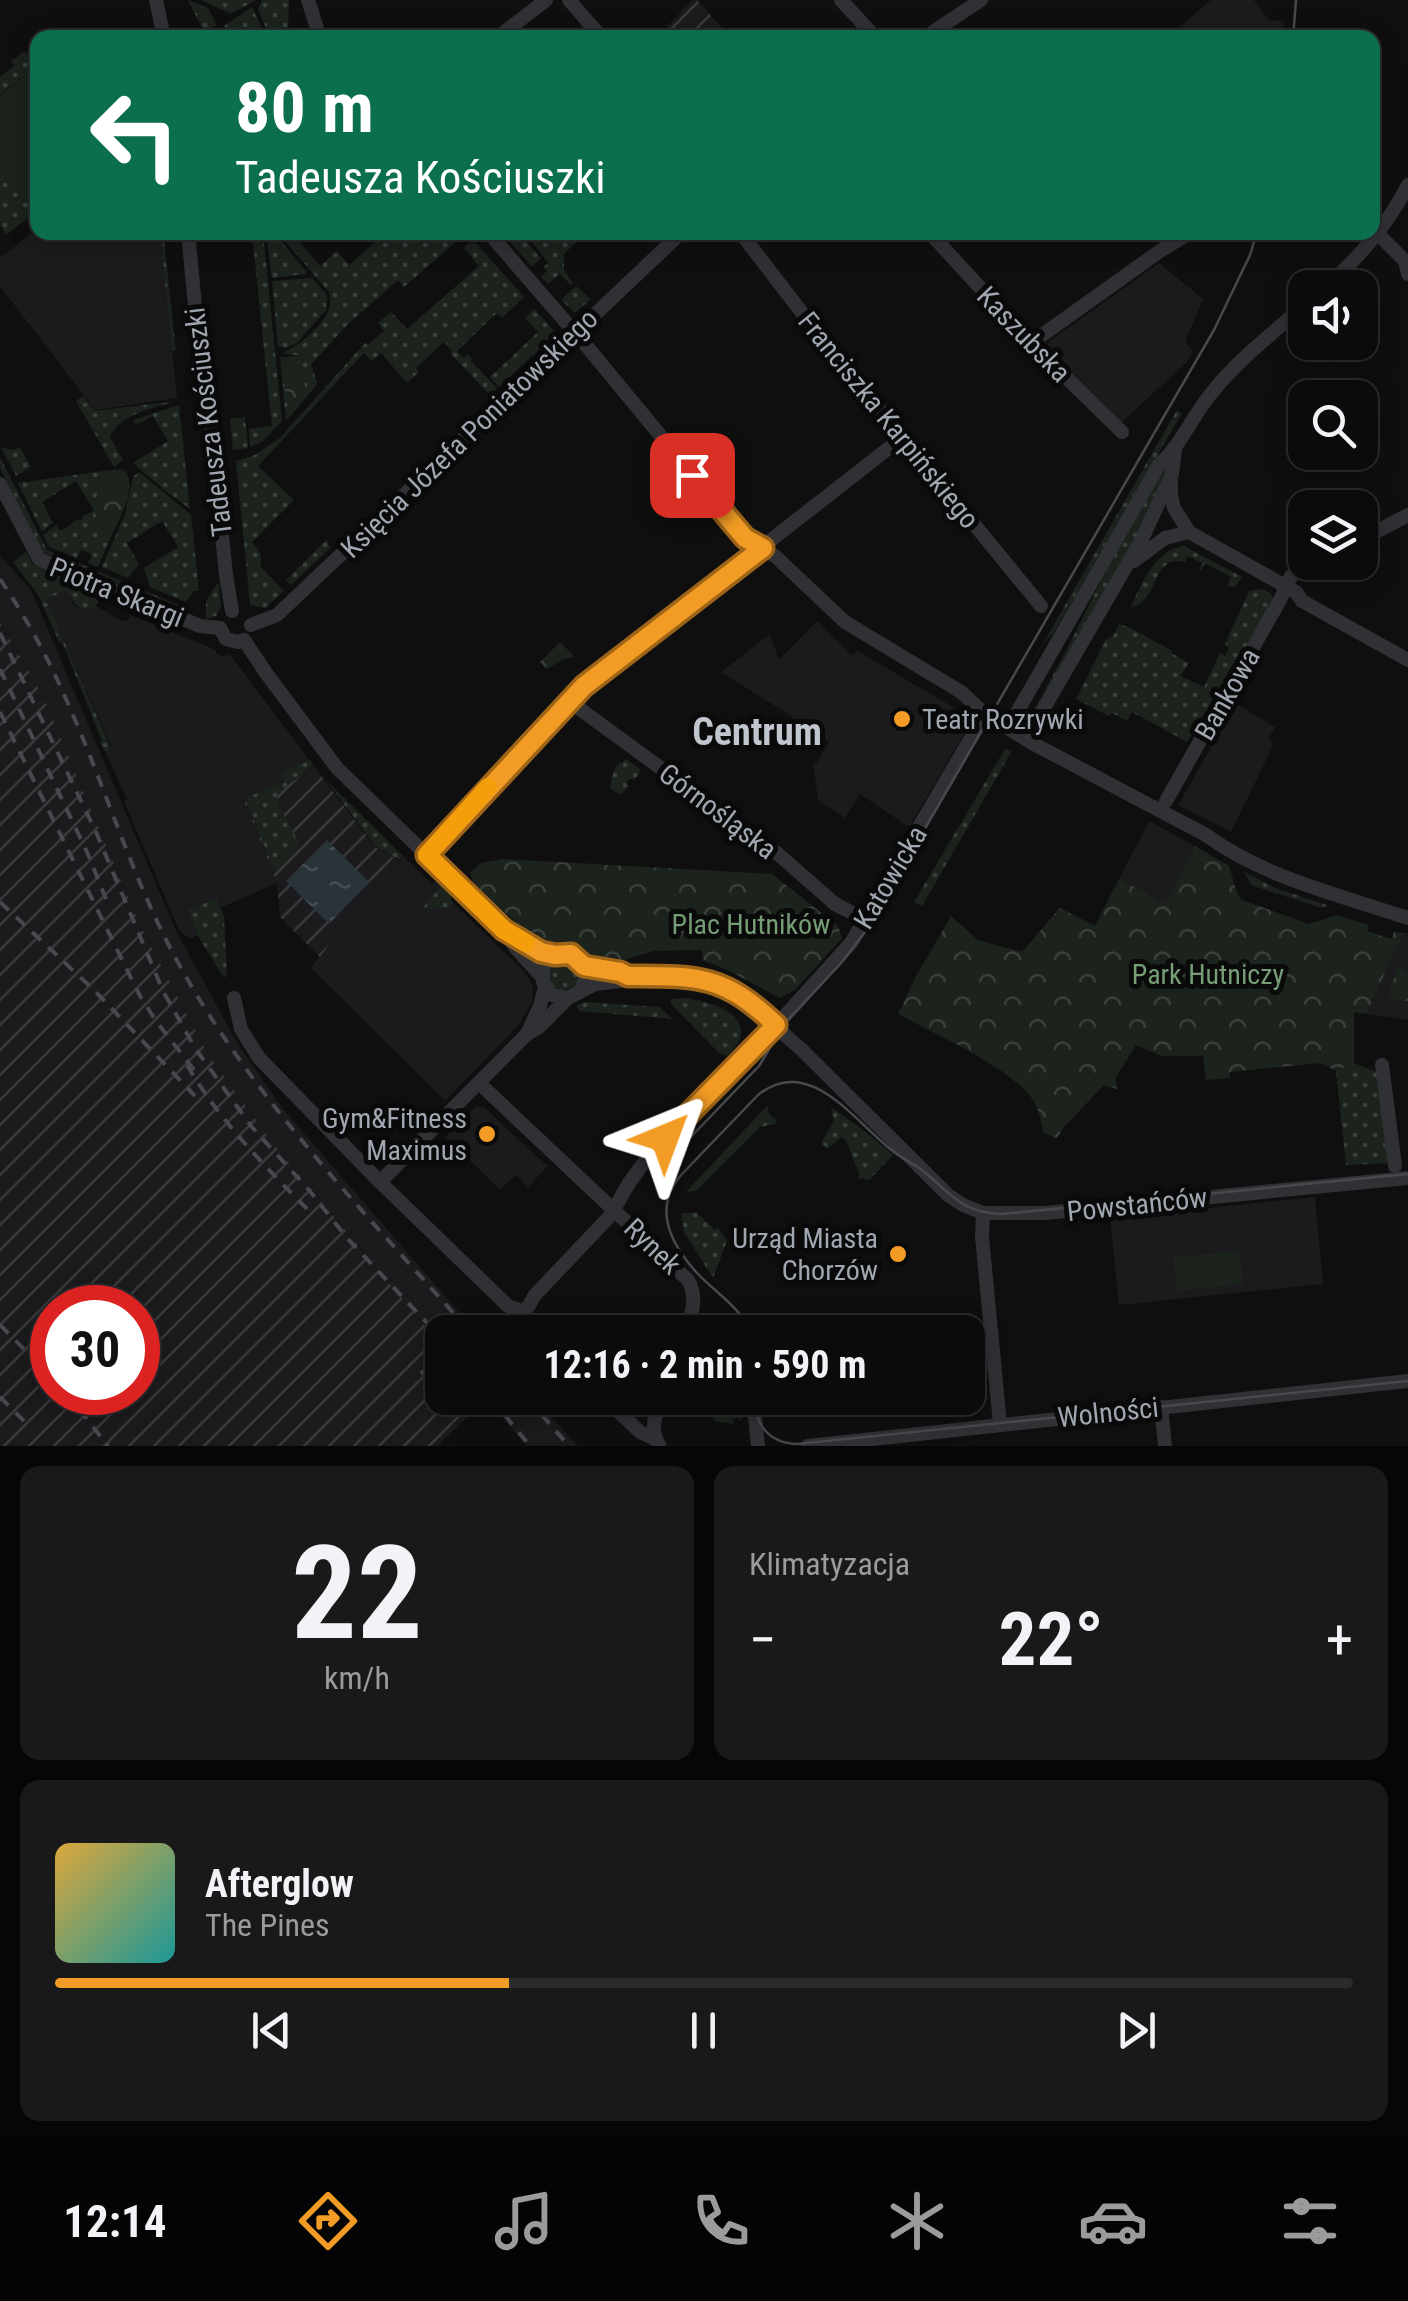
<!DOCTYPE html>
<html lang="pl">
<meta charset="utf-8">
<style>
:root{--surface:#0b0b0c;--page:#19191a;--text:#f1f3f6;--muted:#9a9b9d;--line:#2b2b2d;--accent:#f39c25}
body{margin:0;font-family:"Roboto Condensed",sans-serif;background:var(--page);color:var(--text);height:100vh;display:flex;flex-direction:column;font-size:38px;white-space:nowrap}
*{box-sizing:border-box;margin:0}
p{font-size:32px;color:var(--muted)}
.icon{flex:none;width:55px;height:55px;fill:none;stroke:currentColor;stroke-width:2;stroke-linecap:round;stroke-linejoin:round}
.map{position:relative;height:1446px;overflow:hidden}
.details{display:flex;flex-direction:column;gap:20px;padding:20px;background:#060607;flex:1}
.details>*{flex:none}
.guide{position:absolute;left:30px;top:30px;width:1350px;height:210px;border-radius:20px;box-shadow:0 5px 25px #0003,0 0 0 2px var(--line);background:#0b6e4f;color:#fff;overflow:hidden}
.tools{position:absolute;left:1288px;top:270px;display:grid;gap:20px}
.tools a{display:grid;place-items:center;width:90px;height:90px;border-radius:20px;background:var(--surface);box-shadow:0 5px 25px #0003,0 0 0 2px var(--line);font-size:50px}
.speed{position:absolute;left:30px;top:1285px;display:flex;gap:20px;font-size:50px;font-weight:700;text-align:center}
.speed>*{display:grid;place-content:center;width:130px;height:130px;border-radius:50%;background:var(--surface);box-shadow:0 5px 25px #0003,0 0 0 2px var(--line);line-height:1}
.speed .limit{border:15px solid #d22;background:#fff;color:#111}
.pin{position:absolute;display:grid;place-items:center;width:85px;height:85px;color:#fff;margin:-42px;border-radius:20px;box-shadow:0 5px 15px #0006}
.me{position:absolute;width:110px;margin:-55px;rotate:44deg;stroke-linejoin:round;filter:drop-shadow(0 0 8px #0008)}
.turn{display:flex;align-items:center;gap:35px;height:210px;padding:0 40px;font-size:45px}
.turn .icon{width:130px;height:130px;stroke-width:2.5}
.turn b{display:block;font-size:70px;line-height:85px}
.big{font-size:75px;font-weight:700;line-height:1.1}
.details .widget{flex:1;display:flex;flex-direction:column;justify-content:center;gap:15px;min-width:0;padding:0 35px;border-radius:20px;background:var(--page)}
.details .dial{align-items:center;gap:0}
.dial b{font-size:130px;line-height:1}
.song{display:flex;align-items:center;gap:30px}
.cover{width:120px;height:120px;border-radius:15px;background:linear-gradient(135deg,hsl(40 70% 55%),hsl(180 70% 35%))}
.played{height:10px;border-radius:5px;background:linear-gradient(90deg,var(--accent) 35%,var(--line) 35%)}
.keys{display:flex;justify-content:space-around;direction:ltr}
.heat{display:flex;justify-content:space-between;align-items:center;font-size:55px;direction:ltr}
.details .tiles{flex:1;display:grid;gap:20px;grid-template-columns:1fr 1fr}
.widget:last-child{grid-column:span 2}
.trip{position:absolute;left:425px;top:1315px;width:560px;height:100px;border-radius:20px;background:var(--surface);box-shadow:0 5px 25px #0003,0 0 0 2px var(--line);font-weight:700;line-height:100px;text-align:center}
.tab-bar{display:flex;height:160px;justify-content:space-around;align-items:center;background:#040405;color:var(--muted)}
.tab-bar .icon{width:70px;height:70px}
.tab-bar .selected{color:var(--accent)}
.tab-bar b{font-size:45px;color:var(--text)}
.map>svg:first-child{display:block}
.built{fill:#1b1b1d}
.industrial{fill:url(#industrial-furrows);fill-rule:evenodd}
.grass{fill:url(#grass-dots)}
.park{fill:url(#park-crowns)}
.garden{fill:#1b231c}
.water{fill:url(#water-ripples)}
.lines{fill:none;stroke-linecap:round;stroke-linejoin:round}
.minor{stroke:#303135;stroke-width:14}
.tram{stroke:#47494e;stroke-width:2.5}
.rail{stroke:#47494e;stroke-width:4;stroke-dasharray:12 10;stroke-linecap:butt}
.route-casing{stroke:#9e6518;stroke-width:25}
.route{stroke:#f39c25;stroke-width:18}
.slow{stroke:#f59e0b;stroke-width:18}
.poi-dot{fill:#f39c25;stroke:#0a0a0b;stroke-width:4}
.labels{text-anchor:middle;stroke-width:10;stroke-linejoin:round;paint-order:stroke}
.street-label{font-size:28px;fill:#a0a7b1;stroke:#0a0a0b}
.poi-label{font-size:28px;fill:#a0a7b1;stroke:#0a0a0b;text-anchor:end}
.park-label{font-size:28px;fill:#779d76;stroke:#0a0a0b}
.district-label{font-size:38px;font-weight:bold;fill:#c1c5ce;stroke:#0a0a0b}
</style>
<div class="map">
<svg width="1408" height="1446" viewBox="0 0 1408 1446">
<defs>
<pattern id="industrial-furrows" width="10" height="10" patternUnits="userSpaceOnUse" patternTransform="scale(2.5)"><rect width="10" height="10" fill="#1b1b1d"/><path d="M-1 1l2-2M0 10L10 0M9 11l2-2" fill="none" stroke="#39393b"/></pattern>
<pattern id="grass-dots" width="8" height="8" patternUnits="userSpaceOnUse" patternTransform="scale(2.5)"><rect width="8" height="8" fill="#1b231c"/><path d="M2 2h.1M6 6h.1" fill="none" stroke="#39403b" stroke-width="1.8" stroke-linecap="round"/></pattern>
<pattern id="park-crowns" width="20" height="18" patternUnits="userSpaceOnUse" patternTransform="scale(2.5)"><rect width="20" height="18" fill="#1b231c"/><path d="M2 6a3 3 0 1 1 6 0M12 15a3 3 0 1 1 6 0" fill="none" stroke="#39403b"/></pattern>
<pattern id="water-ripples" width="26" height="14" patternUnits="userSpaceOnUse" patternTransform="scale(2.5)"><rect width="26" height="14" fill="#293339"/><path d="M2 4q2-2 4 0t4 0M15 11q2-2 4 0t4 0" fill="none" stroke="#454e53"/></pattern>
</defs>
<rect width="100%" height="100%" fill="#0f0f10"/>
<g class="built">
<polygon points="1211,0 1254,0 1269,20 1284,21 1282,37 1168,37"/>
<polygon points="37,229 38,232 160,233 177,398 95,410 0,286 0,258"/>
<polygon points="1159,263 1203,299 1185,342 1193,351 1187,362 1122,422 1044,345"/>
<polygon points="0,556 31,590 176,931 239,1046 284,1110 476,1332 442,1332 442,1346 272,1142 206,1051 140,925 43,696 0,622"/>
<polygon points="66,591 72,603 83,610 90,610 96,606 122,621 128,620 130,615 216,650 216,654 225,657 226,654 231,656 314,766 288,785 243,799 277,883 192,920 197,935 190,939 179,930 124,801 127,799 105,752 110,750 111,746 46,599"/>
<polygon points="817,621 852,655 858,651 973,719 909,827 860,794 845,818 822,803 818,799 813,764 817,762 829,742 792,720 793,717 721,672 770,634 779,660"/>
<polygon points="1236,704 1275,727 1268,739 1273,742 1269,754 1231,832 1178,805"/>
<polygon points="1149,821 1195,846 1165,903 1119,879"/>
<polygon points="403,856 432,884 437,880 451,894 451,901 526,973 533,988 532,1003 517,1027 445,1101 311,968 334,937 379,889"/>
<polygon points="1404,933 1408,933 1408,1020 1366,1014"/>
<polygon points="475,1107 484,1107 544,1163 549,1165 528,1187 516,1175 500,1190 446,1137"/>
<polygon points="1315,1197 1323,1284 1119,1305 1110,1218"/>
<polygon points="485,1398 533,1398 578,1446 527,1446"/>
</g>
<g class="industrial">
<polygon points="693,0 697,0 729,36 657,37"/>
<path d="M0,622l43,74 97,229 66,126 66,91 170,204v52l44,1 -49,47h-437zM52,1308h86v84h-86z"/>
<polygon points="314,766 374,846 399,861 379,889 334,937 320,957 280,917 277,883 243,799 288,785"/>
</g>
<g class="grass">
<polygon points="188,0 208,8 217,25 204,32"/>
<polygon points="201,0 256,0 231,14"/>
<polygon points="262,0 289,0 288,29 293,35 291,37 276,37 265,26 258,9"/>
<polygon points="252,7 261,26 271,37 230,37 224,26"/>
<polygon points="24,52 33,56 37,53 37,66 0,95 0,77 14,66 11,61"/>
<polygon points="0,170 25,203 37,194 37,211 6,235 0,225"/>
<polygon points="509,232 519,233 541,258 532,267 505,236"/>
<polygon points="543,232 586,233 564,254 564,270 573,283 571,285 560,274 548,284 541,277 547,271 544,267 548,263 532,242"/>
<polygon points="160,233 163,233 176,351 172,351"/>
<polygon points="252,233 263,233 282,421 262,442 250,447 249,429 272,426"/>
<polygon points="266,233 274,233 307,272 306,274 272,278"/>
<path d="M278,233h14l28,33 17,-15 12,14 36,-32h81l-62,54 -6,-7 -51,45 -36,40 6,17 -2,5 -29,34 -6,-64h2l4,42 15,-43 -19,-3c20,-8 56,-38 47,-61z"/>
<polygon points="470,243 476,243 524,297 502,318 497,313 457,351 463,358 468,354 472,359 471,361 497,388 490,395 451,354 452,351 444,342 416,368 419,372 407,383 381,353 372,361 364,353 258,466 294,500 252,542 260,553 261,567 284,591 265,608 250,605 236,461 255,455 280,438 365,343 368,345 384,331 378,323 391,312 407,329 479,266 464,248"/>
<polygon points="312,278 327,295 326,310 297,343 285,348 278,346 272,281"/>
<polygon points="576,286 591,299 575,313 562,301 563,298"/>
<polygon points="534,309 556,333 499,387 490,377 538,332 525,318"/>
<path d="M83,396l12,15 81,-10c-22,7 -56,13 -66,36l13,23 -9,7 -38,-66z"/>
<polygon points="179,405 190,509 163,489 133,463 168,441 153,416 136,425 133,420"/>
<polygon points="1177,410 1182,413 1053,634 1045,641 1009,703"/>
<polygon points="245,417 248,448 233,450 230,419"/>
<polygon points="1,447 13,450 20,447 31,467 16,476"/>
<polygon points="0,457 47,550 188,609 186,612 43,552 0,468"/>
<polygon points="1165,468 1167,468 1136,537 1031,716 1069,645 1109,565"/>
<polygon points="103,471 93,510 110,539 98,567 88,563 92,554 81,550 77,558 49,547 43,535 56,525 59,530 63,530 78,519 82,520 84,515 92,512 93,509 76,481 42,502 53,523 42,532 18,483"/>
<polygon points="139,472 191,515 199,591 194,591 186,602 150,587 144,568 178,547 162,521 127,543 139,564 128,578 102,567 125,514 133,477"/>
<polygon points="327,539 330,548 291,585 286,580"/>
<path d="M1184,546l58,31 -7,10 -7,-1 3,-9 -26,-14 -4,8 -2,-1 3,-7 -14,-7 -3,6c-27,-7 -26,21 -40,37 -4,5 -8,6 -14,9 9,-23 25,-59 53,-62z"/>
<path d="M26,552l7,12 63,27 4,8c-12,23 -26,6 -34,-8l-20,8 64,147v4l-5,2 -5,-9 2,-2 -39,-97 -4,-2 -20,-46 -26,-34z"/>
<polygon points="217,584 219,584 221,607 216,616 206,619 206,601"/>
<polygon points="1263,589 1270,593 1275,601 1187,742 1132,712 1127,721 1112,713 1109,716 1076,699 1106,639 1113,636 1119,624 1131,628 1172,651 1171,653 1189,663 1180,676 1204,687 1220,653 1225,656 1229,648 1225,644 1249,591"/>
<polygon points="1005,749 1012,751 922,906 914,902"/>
<polygon points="626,759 641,770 635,780 630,779 626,784 629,786 620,795 610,788 613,771 620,762 622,763"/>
<polygon points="310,760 313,765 288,783 288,785 279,793 277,801 300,845 275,872 245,798 284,782 281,772"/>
<polygon points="326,780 403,856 399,860 375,846"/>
<polygon points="1245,872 1275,888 1327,905 1323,908 1318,907 1251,885"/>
<polygon points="442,885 451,894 451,901 454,904 449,908 422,909"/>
<polygon points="217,898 224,917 227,975 224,978 198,936 188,910"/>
<circle cx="564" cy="976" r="14"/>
<path d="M686,998c32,5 79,22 41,58l-9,-4 -48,-49 2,-4z"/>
<polygon points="584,1002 659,1007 673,1019 580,1011 576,1006"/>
<polygon points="1354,1063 1379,1073 1390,1163 1346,1165 1336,1071"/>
<polygon points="767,1106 770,1115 777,1121 776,1124 760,1127 696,1191 686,1192"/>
<polygon points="831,1107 866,1132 893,1155 869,1180 858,1178 859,1174 846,1140 841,1137 828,1149 821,1143 834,1121"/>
<polygon points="681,1213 697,1213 715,1230 718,1228 727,1241 713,1278 684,1232"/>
<polygon points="713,1398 746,1398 747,1410 740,1421 738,1418 733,1419 734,1424 713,1421 718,1407 711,1404"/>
</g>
<g class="park">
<polygon points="301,356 306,393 301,399 286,400 282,357"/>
<path d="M121,469l5,2c11,20 -7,48 -16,68l-17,-29 10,-39z"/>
<polygon points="560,642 575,657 563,659 547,669 540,662"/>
<path d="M1195,846l34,20 8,27 5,7 67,24 28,-9 32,10 -2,6 24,8 3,-7 10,1 -38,81 -12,-2v51l-18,8 -15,-8 -91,9v6l-24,2 -3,-24h-41l-26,-11 -20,32 1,12 -13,-4 -39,41 -8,12 -14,-5c-2,-13 -4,-25 -12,-36 -24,-31 -98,-64 -133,-83l17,-36 36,-62 27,24 44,12 38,-44 35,18 24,-47 46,24z"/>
<path d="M503,859l269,15 66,52 4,12 -46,51 -16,9c-26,-13 -49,-29 -77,-37l-1,-11 -48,1 -37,11 -20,-2 -26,-17 -27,1 -7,-4 -62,-53 -5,-14 11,-10z"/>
<polygon points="1398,967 1407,971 1408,1001 1394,999 1389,993"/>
</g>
<g class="garden">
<polygon points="37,66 37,193 25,203 0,171 0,96"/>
<polygon points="1239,1251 1243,1284 1177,1291 1173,1257"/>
</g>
<polygon class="water" points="327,840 369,882 329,924 286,881"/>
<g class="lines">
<g class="minor">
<polyline points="156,0 164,38"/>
<polyline points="308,0 320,38"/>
<polyline points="569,0 602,38"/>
<polyline points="841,0 876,38"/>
<polyline points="497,38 546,0"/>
<polyline points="924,38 981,0"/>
<polyline points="188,232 201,370 210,415 226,575 232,611"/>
<path d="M488,232l101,117 156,189 30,18 70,66 116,70 24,22 47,29 174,92c59,43 133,60 202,83"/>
<polyline points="740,232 816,331 1041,606"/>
<polyline points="929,232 1031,343 1122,432"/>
<polyline points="1378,234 1405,261 1408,274"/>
<path d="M1325,288c34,-31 62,-62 83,-103"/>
<polyline points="1031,343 1160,251 1191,232"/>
<polyline points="1171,482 1171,495 1174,508 1189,532 1296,592 1302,601 1408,660"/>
<polyline points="0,484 39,559 200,626 220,628"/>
<polyline points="1360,540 1408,515"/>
<polyline points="1134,561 1165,538 1189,532"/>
<polyline points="251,625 277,615 682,232"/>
<polyline points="220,628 226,639 238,642 244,640"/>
<polyline points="244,640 266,673 337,768 478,905 505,930 536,950 555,955 571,954 580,960 584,966 586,977 580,992"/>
<polyline points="569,701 778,854 835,904 866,920"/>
<path d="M1008,728l151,-263c24,-22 34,-51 55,-75 26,-32 60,-58 91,-85"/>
<polyline points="1026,739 1142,539 1172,474 1175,450"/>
<polyline points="1166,801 1280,600 1291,576 1318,562"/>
<polyline points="427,855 584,686 903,437"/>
<polyline points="505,931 515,947 542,977"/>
<polyline points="555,955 543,967 543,982 552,995 568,998"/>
<polyline points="584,966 619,972 628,976"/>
<polyline points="234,998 241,1029 259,1058 380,1182 508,1306 525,1312 535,1295 610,1216 629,1183 649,1156 762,1041 851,943 985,714"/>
<polyline points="527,1034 540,1006 545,987"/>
<polyline points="1382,1065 1395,1166"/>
<path d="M479,1083l209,197c10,18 4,34 -3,52"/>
<polyline points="380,1182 526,1035 539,1027 568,998 595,984 620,981 628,976 697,978 725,986 741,996 802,1050 948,1195 963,1205 983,1213 1045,1213 1408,1178"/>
<polyline points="983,1213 982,1237 1000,1424"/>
<polyline points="604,1398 640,1432 655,1439"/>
<polyline points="1161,1407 1165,1446"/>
<polyline points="755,1416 758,1446"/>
<path d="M659,1445c-10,-16 -3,-32 2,-47"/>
<polyline points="808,1446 1408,1381"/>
</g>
<g class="tram">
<polyline points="1293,38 1296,0"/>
<polyline points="661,1168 759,1066 785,1023 842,962 865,932 1214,330 1250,255 1257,232"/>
<path d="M751,1332c-11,-25 -35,-39 -54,-59 -27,-30 -45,-65 -15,-99l76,-79c50,-41 95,24 131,53 10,9 22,14 33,22 29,23 38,43 80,44l406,-40"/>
<path d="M754,1398c1,27 15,45 43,46l611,-63"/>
</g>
<g class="rail">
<path d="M0,579c27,40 50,82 69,127 37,83 63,171 106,251 76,141 191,256 295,375"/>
<polyline points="0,633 96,832 163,991 195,1048 251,1126 309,1190 347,1238 442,1339"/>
<polyline points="0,669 87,852 106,899"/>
<polyline points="0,712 140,996 156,1021 198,1075"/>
<polyline points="0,902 95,991 195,1096"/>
<path d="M187,1065c34,58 78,101 125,149"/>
<polyline points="0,1325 52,1377"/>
<polyline points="421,1371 442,1394"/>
<polyline points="66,1392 108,1446"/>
<polyline points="0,1397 27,1424"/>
<polyline points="446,1398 463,1415"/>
<polyline points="491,1398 530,1446"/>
<polyline points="527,1398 569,1446"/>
</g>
</g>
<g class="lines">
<g class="route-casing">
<path id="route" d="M665,1138l111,-113c-53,-51 -79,-49 -148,-49l-8,-4 -36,-6 -13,-12 -16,1 -14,-3 -37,-22 -77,-75 157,-169 179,-138 -18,-10 -53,-63"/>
</g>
<use href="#route" class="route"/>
<polyline class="slow" points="488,787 427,855 504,930 526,943"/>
</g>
<g class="poi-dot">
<circle cx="902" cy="719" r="10"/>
<circle cx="487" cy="1134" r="10"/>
<circle cx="898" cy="1254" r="10"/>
</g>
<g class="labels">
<g class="street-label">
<text transform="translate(1024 334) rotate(46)" y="10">Kaszubska</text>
<text transform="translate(889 420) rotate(51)" y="10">Franciszka Karpińskiego</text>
<text transform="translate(208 422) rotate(-97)" y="10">Tadeusza Kościuszki</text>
<text transform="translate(469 433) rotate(-44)" y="10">Księcia Józefa Poniatowskiego</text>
<text transform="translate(117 592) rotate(22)" y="10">Piotra Skargi</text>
<text transform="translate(1227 694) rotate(-60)" y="10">Bankowa</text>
<text transform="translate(718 811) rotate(37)" y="10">Górnośląska</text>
<text transform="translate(890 877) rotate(-59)" y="10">Katowicka</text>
<text transform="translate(1137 1204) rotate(-6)" y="10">Powstańców</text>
<text transform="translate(653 1246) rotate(44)" y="10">Rynek</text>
<text transform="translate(1108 1412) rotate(-6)" y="10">Wolności</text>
</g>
<g class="poi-label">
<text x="922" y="729" text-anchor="start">Teatr Rozrywki</text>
<text x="467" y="1128">Gym&amp;Fitness<tspan x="467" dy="32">Maximus</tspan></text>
<text x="878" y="1248">Urząd Miasta<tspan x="878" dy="32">Chorzów</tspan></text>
</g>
<g class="park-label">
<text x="751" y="934">Plac Hutników</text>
<text x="1208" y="984">Park Hutniczy</text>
</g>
<g class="district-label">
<text x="757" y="745">Centrum</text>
</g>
</g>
</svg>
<div class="tools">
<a><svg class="icon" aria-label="sound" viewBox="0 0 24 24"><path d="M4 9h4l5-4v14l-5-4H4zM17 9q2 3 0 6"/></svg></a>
<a><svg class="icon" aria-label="search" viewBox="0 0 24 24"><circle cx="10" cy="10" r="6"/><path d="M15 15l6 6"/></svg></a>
<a><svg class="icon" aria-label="layers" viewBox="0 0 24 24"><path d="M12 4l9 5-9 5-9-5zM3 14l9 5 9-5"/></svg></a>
</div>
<div class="speed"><div class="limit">30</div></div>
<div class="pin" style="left:692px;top:475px;background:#d93025"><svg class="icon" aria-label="arrive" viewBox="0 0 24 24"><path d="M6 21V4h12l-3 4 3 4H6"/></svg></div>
<svg class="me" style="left:665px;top:1138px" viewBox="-20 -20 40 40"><path d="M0-17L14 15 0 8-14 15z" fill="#f39c25" stroke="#fff" stroke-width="4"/></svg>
<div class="trip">12:16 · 2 min · 590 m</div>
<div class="guide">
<div class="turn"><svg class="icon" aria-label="left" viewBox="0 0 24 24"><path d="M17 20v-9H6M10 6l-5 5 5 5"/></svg><div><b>80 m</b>Tadeusza Kościuszki</div></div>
</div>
</div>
<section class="details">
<div class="tiles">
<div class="widget dial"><b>22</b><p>km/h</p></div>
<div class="widget"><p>Klimatyzacja</p>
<div class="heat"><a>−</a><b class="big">22°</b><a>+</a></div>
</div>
<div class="widget">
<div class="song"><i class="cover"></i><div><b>Afterglow</b><p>The Pines</p></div></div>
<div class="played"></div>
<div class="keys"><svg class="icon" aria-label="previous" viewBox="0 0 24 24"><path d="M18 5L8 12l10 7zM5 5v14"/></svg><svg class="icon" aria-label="pause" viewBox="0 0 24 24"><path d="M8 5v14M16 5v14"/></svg><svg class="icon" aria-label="next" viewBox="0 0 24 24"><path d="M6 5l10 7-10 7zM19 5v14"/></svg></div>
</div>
</div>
</section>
<nav class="tab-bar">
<b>12:14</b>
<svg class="icon selected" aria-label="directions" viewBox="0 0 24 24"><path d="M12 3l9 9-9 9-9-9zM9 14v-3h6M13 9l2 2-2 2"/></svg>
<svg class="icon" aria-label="music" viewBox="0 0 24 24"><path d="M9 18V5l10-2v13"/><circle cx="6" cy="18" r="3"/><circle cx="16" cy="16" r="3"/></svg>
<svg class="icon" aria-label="phone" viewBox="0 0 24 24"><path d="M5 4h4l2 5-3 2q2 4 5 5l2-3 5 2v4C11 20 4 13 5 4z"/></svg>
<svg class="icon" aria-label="climate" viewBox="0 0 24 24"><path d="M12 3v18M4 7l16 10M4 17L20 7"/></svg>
<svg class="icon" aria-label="car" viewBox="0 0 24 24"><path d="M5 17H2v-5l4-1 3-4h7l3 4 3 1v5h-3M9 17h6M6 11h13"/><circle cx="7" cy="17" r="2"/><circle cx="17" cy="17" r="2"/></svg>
<svg class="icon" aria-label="filters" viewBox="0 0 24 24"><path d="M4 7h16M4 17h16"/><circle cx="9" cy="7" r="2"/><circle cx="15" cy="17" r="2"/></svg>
</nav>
